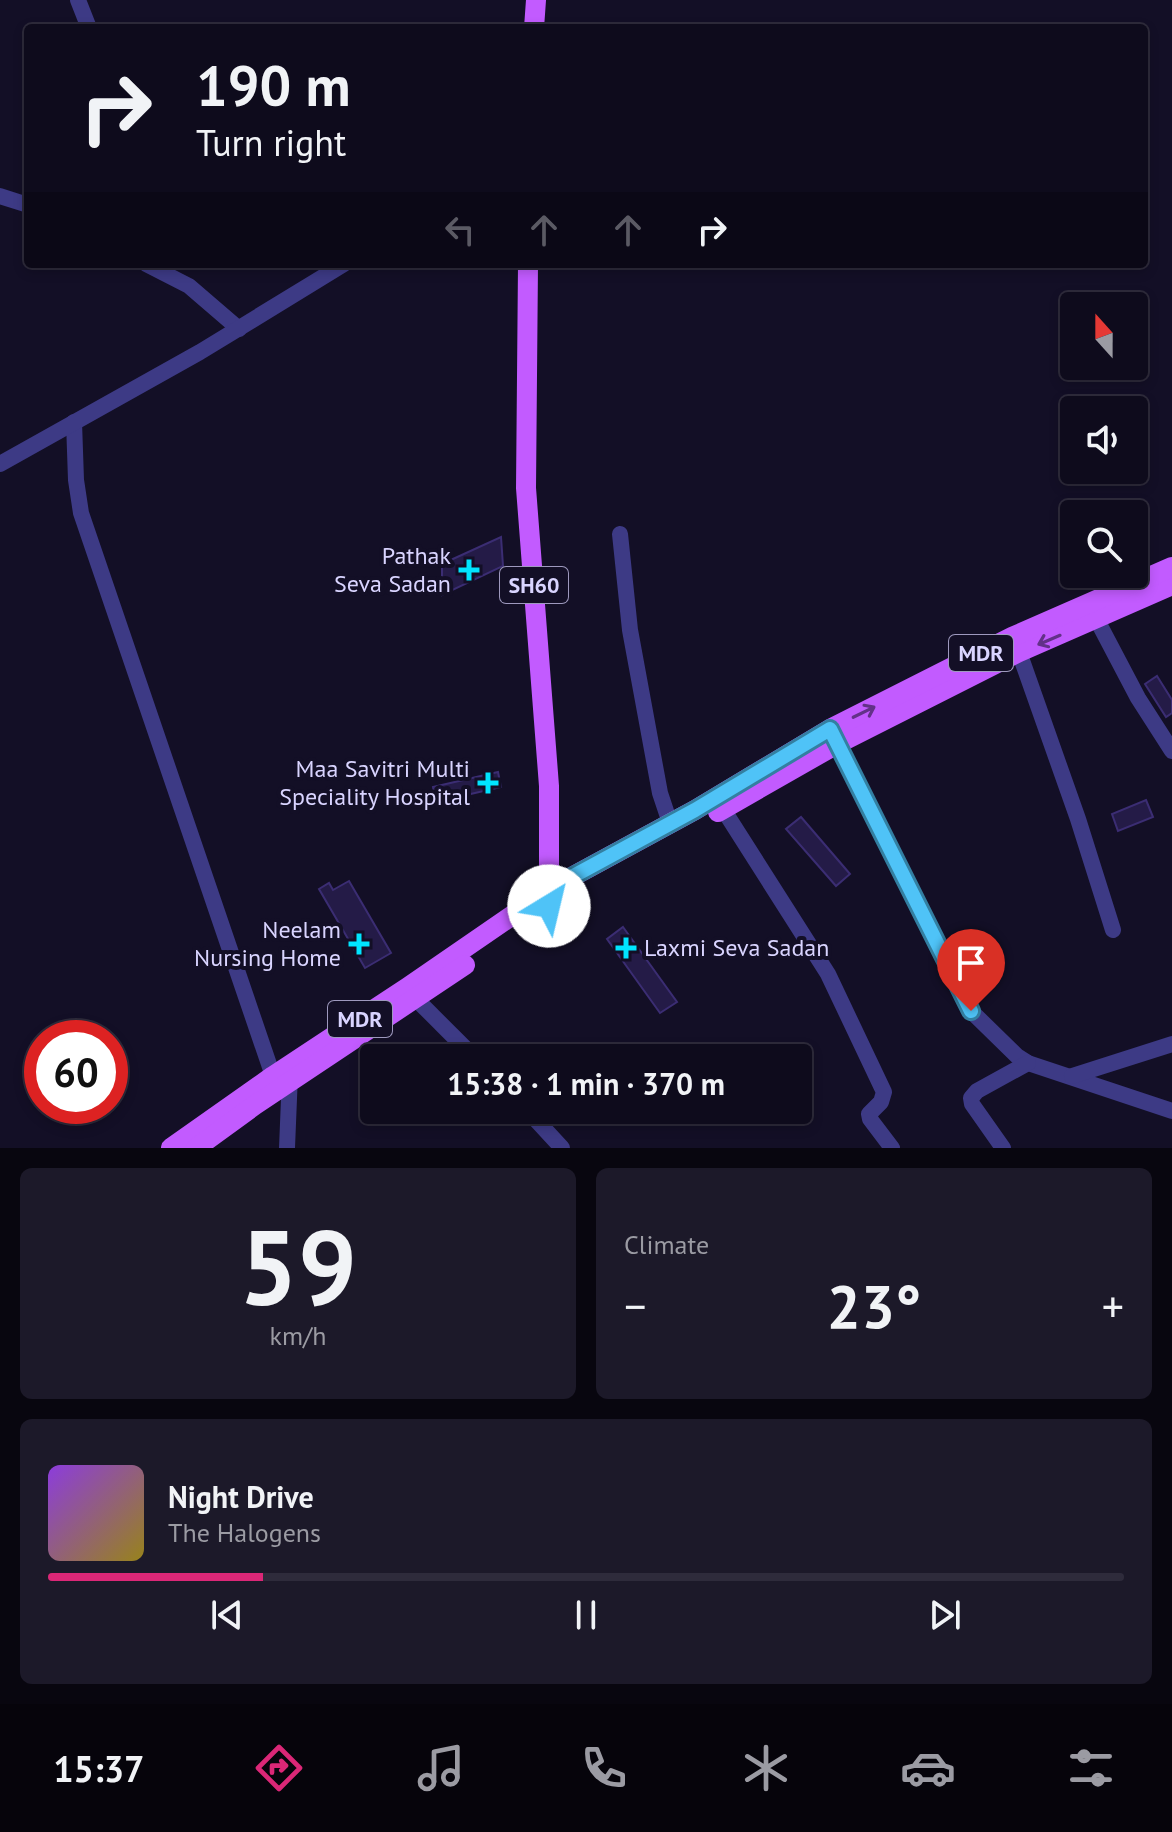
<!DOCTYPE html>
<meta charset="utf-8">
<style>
:root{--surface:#0e0b1c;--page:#1c1929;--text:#f1f3f6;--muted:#9b9ba3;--line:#2e2b3b;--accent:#db2777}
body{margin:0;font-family:"PT Sans",sans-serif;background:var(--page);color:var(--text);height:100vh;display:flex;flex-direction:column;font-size:30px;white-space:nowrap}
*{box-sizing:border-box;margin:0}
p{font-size:26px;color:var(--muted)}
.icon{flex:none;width:44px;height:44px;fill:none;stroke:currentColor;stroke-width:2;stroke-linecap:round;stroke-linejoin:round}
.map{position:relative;height:1148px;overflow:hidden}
.side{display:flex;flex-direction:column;gap:20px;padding:20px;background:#08060f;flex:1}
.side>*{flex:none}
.banner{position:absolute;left:24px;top:24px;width:1124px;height:244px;border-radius:8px;box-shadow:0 4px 12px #0003,0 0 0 2px var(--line);background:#0e0b1c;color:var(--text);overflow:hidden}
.needle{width:52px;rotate:339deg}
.controls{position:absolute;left:1060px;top:292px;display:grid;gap:16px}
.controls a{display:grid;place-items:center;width:88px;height:88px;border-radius:8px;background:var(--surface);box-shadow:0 4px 12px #0003,0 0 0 2px var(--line);font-size:40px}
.speed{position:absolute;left:24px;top:1020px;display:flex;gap:16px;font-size:40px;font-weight:700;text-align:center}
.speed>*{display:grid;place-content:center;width:104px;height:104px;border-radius:50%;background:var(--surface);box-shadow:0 4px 12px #0003,0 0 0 2px var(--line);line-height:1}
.speed .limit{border:12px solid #d22;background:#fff;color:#111}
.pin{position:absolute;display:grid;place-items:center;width:68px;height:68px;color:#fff;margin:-82px -34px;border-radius:50% 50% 50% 0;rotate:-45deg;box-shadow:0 0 8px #0007}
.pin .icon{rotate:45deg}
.me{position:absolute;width:88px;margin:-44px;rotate:36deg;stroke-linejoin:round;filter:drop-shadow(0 0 6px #0008)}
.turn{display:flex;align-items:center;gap:28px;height:168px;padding:0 40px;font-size:36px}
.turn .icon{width:104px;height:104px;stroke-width:2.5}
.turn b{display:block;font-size:56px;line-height:68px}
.lanes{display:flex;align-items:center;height:76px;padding:0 40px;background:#0003;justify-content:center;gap:40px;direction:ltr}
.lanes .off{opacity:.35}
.big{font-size:60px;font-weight:600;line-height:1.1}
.side .tile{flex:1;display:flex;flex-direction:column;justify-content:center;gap:12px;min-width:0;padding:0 28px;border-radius:12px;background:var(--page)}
.side .dial{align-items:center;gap:0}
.dial b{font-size:104px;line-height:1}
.song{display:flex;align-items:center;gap:24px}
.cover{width:96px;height:96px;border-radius:12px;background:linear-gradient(135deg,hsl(270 70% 55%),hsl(50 70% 35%))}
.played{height:8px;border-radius:4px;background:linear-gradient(90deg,var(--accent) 20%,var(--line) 20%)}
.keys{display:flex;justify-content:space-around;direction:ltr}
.heat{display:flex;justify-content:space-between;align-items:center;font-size:44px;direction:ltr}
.side .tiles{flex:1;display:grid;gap:20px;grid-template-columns:1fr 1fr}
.tile:last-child{grid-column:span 2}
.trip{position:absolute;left:360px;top:1044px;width:452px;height:80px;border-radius:8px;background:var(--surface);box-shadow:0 4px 12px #0003,0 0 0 2px var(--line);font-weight:600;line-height:80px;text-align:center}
.tab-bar{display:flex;height:128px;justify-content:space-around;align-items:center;background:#06040b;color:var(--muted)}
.tab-bar .icon{width:56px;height:56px}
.tab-bar .active{color:var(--accent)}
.tab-bar b{font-size:36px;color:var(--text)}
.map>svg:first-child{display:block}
.building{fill:#241b47;stroke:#3b2d73;stroke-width:2}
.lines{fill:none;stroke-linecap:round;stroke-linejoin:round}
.minor{stroke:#3d3a85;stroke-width:16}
.major{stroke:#c25bff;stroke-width:20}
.oneway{stroke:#623188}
.route-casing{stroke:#337fa1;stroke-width:20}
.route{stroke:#4fc3f7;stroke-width:14}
.poi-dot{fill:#00e5ff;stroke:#130f26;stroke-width:3}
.labels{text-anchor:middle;stroke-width:8;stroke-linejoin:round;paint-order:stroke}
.shield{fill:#130f26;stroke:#9e99be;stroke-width:2}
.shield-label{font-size:22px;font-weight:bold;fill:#d9d4ff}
.poi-label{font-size:24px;fill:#d9d4ff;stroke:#130f26;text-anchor:end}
</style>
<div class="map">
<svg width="1172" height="1148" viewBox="0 0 1172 1148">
<rect width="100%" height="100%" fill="#130f26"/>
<g class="building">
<polygon points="501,537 503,566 442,595 442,564"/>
<polygon points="1157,676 1172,700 1172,713 1166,717 1145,684"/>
<polygon points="498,772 501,787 436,802 433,787"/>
<polygon points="1146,800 1153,817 1118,831 1112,814"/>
<polygon points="801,817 850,874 836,886 786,829"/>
<polygon points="349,881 391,953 365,968 319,889 329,883 333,890"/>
<polygon points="623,927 677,1002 660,1013 607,939"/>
</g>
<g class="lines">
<g class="minor">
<polyline points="78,0 89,28"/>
<polyline points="0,196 28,205"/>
<polyline points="146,264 189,286 239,329"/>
<polyline points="74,422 76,480 81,513 273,1076"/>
<polyline points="0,464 200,352 344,264"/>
<polyline points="620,534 630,630 660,793 670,823"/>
<polyline points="1097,620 1138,698 1172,751"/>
<polyline points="1019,652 1078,819 1113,930"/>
<polyline points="832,734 971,1011 1017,1056 1028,1063 1172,1111"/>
<polyline points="723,809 828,974 884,1092 881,1102 869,1114 870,1119 892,1148"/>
<polyline points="416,999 475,1058"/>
<polyline points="1072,1076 1172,1044"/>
<polyline points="527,1110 562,1148"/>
<polyline points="287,1148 290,1074"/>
<polyline points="1003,1148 972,1104 971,1098 977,1091 1028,1063"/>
</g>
<g class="major">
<polyline points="534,28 536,0"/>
<polyline points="528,264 526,488 549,786 549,898"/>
<polyline points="718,812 837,744 1019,652 1172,585"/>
<polyline points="171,1148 273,1076 408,987 555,886 695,810 830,729 1012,637 1172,567"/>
<polyline points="196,1148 255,1105 465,965"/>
</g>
</g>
<defs><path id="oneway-shaft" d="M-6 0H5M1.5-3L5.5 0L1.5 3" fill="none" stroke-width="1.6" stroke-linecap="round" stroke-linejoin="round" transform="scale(2)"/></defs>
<g class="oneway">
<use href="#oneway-shaft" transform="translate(1049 640) rotate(157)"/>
<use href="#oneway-shaft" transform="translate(864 712) rotate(-26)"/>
</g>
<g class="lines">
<g class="route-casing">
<polyline id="route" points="549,906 548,891 555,886 695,810 830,729 971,1011"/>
</g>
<use href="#route" class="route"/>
</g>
<g class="poi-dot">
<path d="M465 558h8v8h8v8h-8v8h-8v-8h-8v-8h8z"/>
<path d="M484 771h8v8h8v8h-8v8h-8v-8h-8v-8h8z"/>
<path d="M355 932h8v8h8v8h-8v8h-8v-8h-8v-8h8z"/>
<path d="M622 936h8v8h8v8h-8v8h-8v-8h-8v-8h8z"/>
</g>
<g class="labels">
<g class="shield">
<rect x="500" y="567" width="68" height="36" rx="6"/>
<rect x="949" y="635" width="64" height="36" rx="6"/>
<rect x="328" y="1001" width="64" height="36" rx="6"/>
</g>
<g class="shield-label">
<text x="534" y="593">SH60</text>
<text x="981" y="661">MDR</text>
<text x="360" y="1027">MDR</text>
</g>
<g class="poi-label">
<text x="451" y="564">Pathak<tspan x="451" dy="28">Seva Sadan</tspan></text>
<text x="470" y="777">Maa Savitri Multi<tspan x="470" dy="28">Speciality Hospital</tspan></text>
<text x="341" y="938">Neelam<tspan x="341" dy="28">Nursing Home</tspan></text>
<text x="644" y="956" text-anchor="start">Laxmi Seva Sadan</text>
</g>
</g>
</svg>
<div class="controls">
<a><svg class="needle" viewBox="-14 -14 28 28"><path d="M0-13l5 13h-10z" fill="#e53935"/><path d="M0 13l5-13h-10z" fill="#9b9ba3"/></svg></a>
<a><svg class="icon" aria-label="sound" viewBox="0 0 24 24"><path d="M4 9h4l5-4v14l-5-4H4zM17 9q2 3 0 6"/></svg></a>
<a><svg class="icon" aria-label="search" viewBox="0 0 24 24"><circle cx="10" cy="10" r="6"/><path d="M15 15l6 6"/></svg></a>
</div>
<div class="speed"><div class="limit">60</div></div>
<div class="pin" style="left:971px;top:1011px;background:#d93025"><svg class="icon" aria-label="arrive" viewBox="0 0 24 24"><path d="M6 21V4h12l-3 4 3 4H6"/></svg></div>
<svg class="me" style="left:549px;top:906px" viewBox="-20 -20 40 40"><circle r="19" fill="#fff"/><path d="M0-13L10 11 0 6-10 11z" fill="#4fc3f7"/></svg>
<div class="trip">15:38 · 1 min · 370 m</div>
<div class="banner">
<div class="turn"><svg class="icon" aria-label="right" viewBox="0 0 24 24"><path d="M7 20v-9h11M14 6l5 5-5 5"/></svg><div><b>190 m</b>Turn right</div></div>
<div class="lanes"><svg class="icon off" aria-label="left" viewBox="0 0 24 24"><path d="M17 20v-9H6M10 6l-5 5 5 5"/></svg><svg class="icon off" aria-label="ahead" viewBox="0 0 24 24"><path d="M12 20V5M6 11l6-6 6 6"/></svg><svg class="icon off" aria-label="ahead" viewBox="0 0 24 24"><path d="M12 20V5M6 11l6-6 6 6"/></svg><svg class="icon" aria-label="right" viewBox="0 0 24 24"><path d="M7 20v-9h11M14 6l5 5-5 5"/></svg></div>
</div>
</div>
<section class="side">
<div class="tiles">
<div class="tile dial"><b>59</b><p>km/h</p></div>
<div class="tile"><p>Climate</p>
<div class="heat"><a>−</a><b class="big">23°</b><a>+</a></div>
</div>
<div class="tile">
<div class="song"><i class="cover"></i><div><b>Night Drive</b><p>The Halogens</p></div></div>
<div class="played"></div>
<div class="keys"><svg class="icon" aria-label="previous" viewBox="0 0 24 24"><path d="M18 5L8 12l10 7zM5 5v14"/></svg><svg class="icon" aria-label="pause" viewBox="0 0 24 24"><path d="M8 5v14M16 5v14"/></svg><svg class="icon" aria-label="next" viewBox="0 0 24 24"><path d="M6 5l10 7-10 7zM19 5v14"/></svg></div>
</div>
</div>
</section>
<nav class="tab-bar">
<b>15:37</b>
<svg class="icon active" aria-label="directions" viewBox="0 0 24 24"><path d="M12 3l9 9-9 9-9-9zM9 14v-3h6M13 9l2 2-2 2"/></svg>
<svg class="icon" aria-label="music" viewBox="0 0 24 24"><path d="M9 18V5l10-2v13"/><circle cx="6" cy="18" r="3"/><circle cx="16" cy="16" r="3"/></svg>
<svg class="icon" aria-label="phone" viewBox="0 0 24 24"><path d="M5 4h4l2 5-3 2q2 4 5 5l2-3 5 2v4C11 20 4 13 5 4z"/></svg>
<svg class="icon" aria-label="climate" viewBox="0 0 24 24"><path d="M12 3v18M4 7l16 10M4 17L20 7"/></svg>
<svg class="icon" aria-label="car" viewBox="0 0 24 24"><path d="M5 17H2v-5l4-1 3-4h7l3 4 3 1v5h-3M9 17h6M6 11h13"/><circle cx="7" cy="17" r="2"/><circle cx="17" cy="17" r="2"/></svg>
<svg class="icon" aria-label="filters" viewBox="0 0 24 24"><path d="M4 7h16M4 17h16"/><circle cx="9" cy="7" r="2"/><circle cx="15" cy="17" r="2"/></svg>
</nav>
